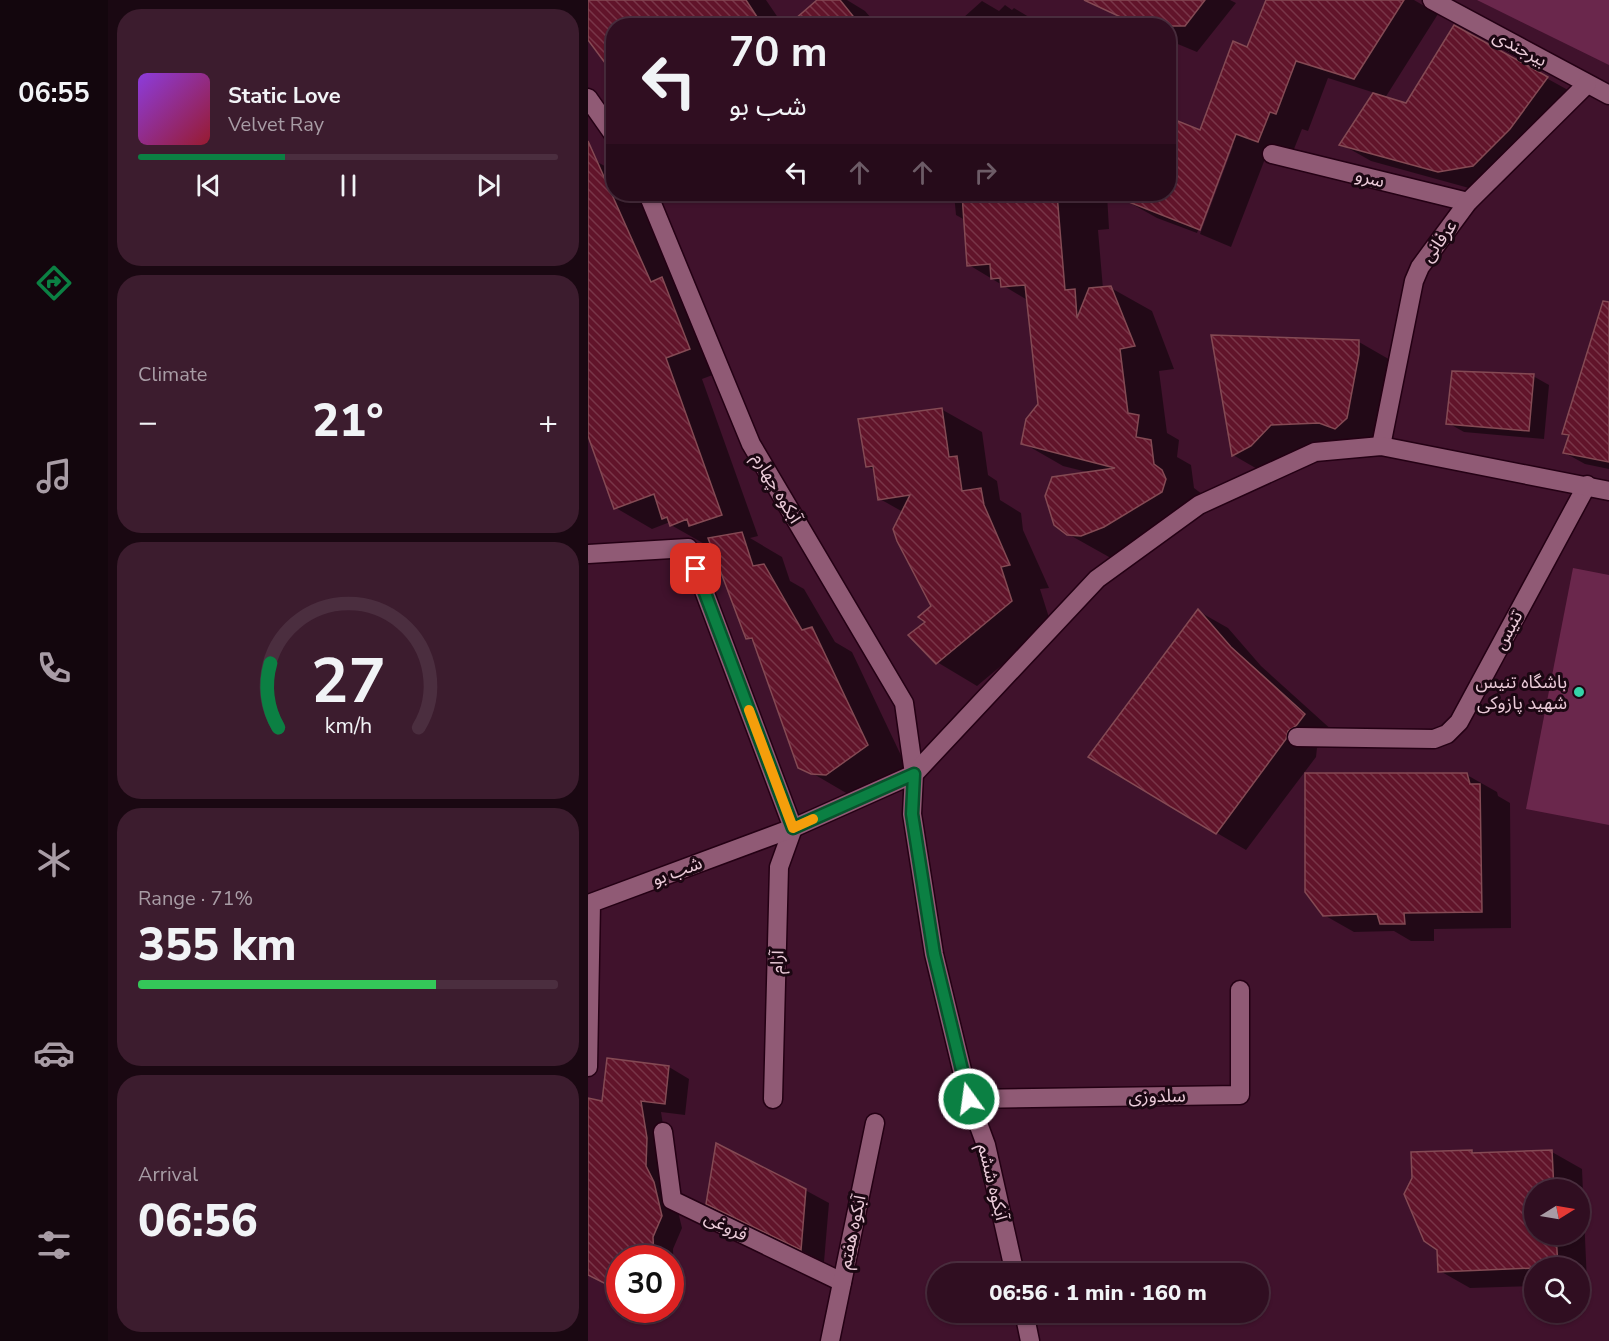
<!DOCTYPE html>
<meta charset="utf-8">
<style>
:root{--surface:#300e21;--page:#3c1c2e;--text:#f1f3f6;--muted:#a89ca5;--line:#4b2e3f;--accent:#0b8043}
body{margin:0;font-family:"Nunito Sans","Noto Sans Arabic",sans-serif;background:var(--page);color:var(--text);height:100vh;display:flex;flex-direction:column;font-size:22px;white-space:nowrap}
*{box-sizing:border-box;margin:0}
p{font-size:20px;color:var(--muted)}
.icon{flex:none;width:33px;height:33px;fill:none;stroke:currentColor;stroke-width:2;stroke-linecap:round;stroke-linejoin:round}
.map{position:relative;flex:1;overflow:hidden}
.sheet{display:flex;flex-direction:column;gap:9px;padding:9px;background:#1a0812;width:480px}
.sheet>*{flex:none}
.guide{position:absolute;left:18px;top:18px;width:570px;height:183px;border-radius:24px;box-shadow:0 2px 4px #0004,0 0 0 2px var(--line);background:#300e21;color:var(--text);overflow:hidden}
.needle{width:39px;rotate:79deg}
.controls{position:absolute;left:936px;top:1179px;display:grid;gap:12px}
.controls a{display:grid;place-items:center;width:66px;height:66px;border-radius:50%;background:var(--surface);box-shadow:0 2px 4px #0004,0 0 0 2px var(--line);font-size:30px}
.speed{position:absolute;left:18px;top:1245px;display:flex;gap:12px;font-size:30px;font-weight:700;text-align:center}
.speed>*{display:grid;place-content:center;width:78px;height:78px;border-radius:50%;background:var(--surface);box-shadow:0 2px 4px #0004,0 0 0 2px var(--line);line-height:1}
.speed .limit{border:9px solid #d22;background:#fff;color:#111}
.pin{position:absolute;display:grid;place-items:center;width:51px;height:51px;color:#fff;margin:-26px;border-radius:12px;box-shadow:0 3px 9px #0006}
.me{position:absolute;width:66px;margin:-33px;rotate:346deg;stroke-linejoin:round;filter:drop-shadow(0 0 4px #0008)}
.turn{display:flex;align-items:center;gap:21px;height:126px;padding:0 24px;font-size:27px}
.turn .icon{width:78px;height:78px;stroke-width:2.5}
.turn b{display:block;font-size:42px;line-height:51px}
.lanes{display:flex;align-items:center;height:57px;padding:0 24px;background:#0003;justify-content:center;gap:30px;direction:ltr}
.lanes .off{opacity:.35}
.big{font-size:45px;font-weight:800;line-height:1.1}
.sheet .widget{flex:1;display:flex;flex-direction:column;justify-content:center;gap:9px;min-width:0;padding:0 21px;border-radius:24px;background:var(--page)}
.sheet .dial{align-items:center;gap:0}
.dial svg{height:156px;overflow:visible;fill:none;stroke:var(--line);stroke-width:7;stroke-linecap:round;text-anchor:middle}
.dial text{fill:var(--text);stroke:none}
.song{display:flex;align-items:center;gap:18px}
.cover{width:72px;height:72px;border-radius:9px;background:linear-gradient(135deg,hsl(270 70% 55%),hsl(350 70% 35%))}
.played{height:6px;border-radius:3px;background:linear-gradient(90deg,var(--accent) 35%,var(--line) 35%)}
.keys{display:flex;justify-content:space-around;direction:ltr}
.heat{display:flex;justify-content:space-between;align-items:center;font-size:33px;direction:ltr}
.charge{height:9px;border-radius:4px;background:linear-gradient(90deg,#34c759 71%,var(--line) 0)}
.trip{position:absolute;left:339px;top:1263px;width:342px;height:60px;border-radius:30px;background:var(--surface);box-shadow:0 2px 4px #0004,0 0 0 2px var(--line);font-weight:800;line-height:60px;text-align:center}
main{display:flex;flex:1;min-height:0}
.menu{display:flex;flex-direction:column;width:108px;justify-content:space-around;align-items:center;background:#13060d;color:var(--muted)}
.menu .icon{width:42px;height:42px}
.menu .active{color:var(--accent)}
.menu b{font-size:27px;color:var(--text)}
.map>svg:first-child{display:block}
.park{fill:#6a274c}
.shadow{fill:#0007;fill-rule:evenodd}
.building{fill:url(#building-back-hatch);stroke:#844a54;stroke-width:1.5}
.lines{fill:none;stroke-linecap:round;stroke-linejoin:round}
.minor-casing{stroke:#240014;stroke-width:21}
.minor{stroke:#905a75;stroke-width:18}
.route-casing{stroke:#07532c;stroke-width:15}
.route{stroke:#0b8043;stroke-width:10}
.slow{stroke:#f59e0b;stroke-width:10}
.poi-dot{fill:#34d4a8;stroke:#1b0712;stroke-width:2}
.labels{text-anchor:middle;stroke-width:6;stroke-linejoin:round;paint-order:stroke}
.street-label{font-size:18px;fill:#ebcbd9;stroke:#1b0712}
.poi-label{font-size:18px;fill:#ebcbd9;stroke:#1b0712;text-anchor:end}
</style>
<main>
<nav class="menu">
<b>06:55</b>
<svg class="icon active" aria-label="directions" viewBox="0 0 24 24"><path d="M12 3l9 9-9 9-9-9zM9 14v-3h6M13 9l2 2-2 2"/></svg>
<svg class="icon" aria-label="music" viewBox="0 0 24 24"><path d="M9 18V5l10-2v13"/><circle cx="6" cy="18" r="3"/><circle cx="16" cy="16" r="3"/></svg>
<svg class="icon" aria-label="phone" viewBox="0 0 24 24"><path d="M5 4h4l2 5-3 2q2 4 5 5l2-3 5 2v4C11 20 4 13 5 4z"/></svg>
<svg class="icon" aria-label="climate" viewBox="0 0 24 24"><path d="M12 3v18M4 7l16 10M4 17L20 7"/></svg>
<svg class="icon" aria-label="car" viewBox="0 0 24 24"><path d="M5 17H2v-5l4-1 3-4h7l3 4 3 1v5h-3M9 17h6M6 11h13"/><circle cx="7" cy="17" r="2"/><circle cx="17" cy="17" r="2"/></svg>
<svg class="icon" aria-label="filters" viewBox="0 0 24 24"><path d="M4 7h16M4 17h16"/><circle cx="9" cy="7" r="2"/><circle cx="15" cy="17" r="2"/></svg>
</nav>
<section class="sheet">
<div class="widget">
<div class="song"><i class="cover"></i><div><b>Static Love</b><p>Velvet Ray</p></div></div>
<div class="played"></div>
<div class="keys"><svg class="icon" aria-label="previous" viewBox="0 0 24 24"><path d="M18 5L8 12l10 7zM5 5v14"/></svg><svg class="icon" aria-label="pause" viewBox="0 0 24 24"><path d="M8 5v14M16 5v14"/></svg><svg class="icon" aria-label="next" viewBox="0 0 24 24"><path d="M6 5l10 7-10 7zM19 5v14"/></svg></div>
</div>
<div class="widget"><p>Climate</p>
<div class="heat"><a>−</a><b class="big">21°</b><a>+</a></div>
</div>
<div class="widget dial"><svg viewBox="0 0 100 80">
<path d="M14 69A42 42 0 1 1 86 69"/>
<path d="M14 69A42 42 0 0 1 10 36" stroke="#0b8043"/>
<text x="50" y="56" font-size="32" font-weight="700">27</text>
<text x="50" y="72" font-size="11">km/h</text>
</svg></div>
<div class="widget"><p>Range · 71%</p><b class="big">355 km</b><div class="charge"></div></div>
<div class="widget"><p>Arrival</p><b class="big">06:56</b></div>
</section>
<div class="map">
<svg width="1021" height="1341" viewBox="0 0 1021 1341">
<defs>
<pattern id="building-back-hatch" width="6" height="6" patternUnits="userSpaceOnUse" patternTransform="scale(1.5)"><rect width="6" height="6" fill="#61142a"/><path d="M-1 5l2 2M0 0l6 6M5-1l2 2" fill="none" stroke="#783548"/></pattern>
</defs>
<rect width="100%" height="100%" fill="#40122c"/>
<g class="park">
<polygon points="889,0 1021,0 1021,65"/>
<polygon points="985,568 1021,575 1021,825 938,809"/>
</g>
<g class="shadow">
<polygon points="10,0 178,0 195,25 202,25 231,0 259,0 277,11 290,26 26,26 0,37 0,8"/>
<polygon points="511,0 642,0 648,3 609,52 580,40 580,26 549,26 508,4"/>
<polygon points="679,0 826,0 850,14 797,98 819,105 866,27 989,95 951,146 915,182 881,188 783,161 753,144 787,93 740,78 720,131 714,129 702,159 680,151 643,247 612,234 645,146 642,146 609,233 569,218 537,200 540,194 580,194 660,48"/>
<polygon points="394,1 411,11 417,5 424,10 426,8 456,26 366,26"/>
<polygon points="0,157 26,171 26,194 43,194 52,198 63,227 67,229 138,370 114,379 170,536 162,538 194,557 202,581 216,589 247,642 264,652 319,768 265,797 212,766 167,642 160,638 124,545 120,546 83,525 82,522 64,529 28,508 0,432"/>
<polygon points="366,194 519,194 521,229 510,230 515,289 523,288 564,311 586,369 571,371 579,433 591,440 589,457 603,465 606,488 614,494 618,502 614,515 556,549 534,558 521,557 480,534 503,473 475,466 435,443 452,405 441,301 381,265 377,220 368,215"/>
<polygon points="1008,328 1021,331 1021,469 997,464 977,453 982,438 976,434"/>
<polygon points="771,342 811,365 799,441 723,448 685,478 645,455"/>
<polygon points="945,376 961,385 956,439 876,432 860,423"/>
<polygon points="353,409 394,432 400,475 409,481 412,500 433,513 435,530 461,588 452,589 463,624 389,686 349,662 339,622 345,606 315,512 292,499 288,471 279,466"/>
<polygon points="610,611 640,628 673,666 746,732 738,743 729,748 728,757 658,850 629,833"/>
<polygon points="879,775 909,792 910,796 922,803 923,928 846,929 846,941 823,941 806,931 766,932 736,915"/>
<polygon points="21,1060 81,1067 101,1079 97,1115 73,1112 86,1195 94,1228 85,1249 87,1302 82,1304 82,1258 32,1258 32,1291 0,1274 0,1100 16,1102"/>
<path d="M884,1151l6,4 74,-3 30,17 5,114 -7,1v-16h-46v18l-64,2 -30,-17 -1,-22zM946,1190h46v44h-46z"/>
<polygon points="217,1190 241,1203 236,1262 143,1216 119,1203"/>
</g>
<g class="building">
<polygon points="0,0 158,0 175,26 26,26 26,75 0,40"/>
<polygon points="229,0 252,0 273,26 199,26"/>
<polygon points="496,0 617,0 597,26 552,26"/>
<polygon points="678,0 816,0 766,79 708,61 688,114 682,112 670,142 648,134 612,230 523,195 523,194 580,194 580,117 612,130 645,41 659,47"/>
<polygon points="866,25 960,77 922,129 885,166 850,172 751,145 785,93 818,103"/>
<polygon points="0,141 63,282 74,277 102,349 78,358 134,515 101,526 99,519 82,526 79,517 74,519 66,494 26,509 0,436"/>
<polygon points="374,194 469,194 477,290 487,289 489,318 501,288 523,286 547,346 532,349 540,413 551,415 548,437 563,440 566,464 574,470 578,479 574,492 516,527 493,536 479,535 466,525 457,496 464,477 527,468 433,444 438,419 450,404 437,285 413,287 412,278 403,279 402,264 379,266"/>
<polygon points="1015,301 1021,302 1021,462 975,453 981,435 974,434"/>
<polygon points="623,335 771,340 771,354 759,418 747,429 731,423 683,425 663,446 644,456"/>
<polygon points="864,371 946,374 941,431 858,424"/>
<polygon points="354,408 361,457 369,456 374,491 393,488 396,505 422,565 413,567 424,601 348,664 320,635 337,622 330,617 343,606 309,541 305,529 322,495 290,500 285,466 278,467 270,419"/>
<polygon points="154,532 165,566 176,564 214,630 224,627 280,745 238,775 223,774 210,768 164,638 158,639 120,538"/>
<polygon points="610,609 643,647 717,714 708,726 700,731 698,739 628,834 500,757"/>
<polygon points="717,773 879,773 882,784 892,784 894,912 816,913 817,924 792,924 789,914 735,916 717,892"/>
<polygon points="19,1058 81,1066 77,1104 53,1101 59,1138 58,1166 66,1182 74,1216 65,1237 66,1258 32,1258 32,1291 0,1275 0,1098 14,1101"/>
<polygon points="128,1143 218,1189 213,1250 118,1204"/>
<polygon points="884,1150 884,1153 964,1150 966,1190 946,1190 946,1234 968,1234 970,1267 850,1272 849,1250 836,1241 816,1194 824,1178 823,1152"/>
</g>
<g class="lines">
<g class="minor-casing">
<g id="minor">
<polyline points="844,0 1021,95"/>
<polyline points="0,98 26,135"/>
<polyline points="684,154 880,202"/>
<polyline points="60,194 163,444 316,703 326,774 324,814 346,954 381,1099 398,1145 427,1274"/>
<polyline points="793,446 826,281 832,267 880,202 999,84"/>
<polyline points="0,554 100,548 205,828 191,867 185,1099"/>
<polyline points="709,737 846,739 859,734 871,722 999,485"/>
<polyline points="0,1067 3,903 205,828 326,774 509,579 611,505 727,452 793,446 1021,491"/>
<polyline points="381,1099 652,1095 652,990"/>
<polyline points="75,1132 84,1200 254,1282"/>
<polyline points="436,1312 442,1341"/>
<polyline points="242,1341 287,1123"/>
</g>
</g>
<use href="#minor" class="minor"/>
</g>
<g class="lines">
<g class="route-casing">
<polyline id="route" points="108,569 205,828 326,774 324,814 346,954 381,1099"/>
</g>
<use href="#route" class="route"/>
<polyline class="slow" points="161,710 205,828 225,819"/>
</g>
<circle class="poi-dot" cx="991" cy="692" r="6"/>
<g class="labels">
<g class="street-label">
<text transform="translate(932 48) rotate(28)" y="6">بیرجندی</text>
<text transform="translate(782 178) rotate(14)" y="6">سرو</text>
<text transform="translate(851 241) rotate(-54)" y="6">عرفانی</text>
<text transform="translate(189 488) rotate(59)" y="6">آبکوه چهارم</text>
<text transform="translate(920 630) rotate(-62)" y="6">تنیس</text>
<text transform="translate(89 871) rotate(-21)" y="6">شب بو</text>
<text transform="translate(189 962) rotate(-88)" y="6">آرام</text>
<text transform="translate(569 1096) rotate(-1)" y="6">سلدوزی</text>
<text transform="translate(405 1182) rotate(76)" y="6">آبکوه ششم</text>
<text transform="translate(138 1226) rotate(26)" y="6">فروغی</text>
<text transform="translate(264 1232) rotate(-78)" y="6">آبکوه هفتم</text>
</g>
<g class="poi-label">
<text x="979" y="688">باشگاه تنیس<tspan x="979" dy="21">شهید پازوکی</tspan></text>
</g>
</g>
</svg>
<div class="controls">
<a><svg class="needle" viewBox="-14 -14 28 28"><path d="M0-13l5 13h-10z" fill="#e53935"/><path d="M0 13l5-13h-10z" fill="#a89ca5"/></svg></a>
<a><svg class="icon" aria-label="search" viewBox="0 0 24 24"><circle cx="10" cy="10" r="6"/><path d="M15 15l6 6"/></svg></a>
</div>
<div class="speed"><div class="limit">30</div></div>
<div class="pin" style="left:108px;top:569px;background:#d93025"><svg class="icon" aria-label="arrive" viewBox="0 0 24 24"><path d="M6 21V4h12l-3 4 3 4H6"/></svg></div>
<svg class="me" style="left:381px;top:1099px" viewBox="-20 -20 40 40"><circle r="17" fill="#0b8043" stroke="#fff" stroke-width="3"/><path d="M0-11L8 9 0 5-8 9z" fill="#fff"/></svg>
<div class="trip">06:56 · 1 min · 160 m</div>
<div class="guide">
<div class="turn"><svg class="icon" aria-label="left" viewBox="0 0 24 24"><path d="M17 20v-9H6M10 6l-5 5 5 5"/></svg><div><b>70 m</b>شب بو</div></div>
<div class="lanes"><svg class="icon" aria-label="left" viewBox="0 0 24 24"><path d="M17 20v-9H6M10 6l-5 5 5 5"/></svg><svg class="icon off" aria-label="ahead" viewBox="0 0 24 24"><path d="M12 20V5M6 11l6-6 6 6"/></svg><svg class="icon off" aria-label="ahead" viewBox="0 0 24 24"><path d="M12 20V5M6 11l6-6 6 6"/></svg><svg class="icon off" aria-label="right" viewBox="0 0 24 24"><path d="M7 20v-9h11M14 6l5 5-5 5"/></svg></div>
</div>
</div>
</main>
